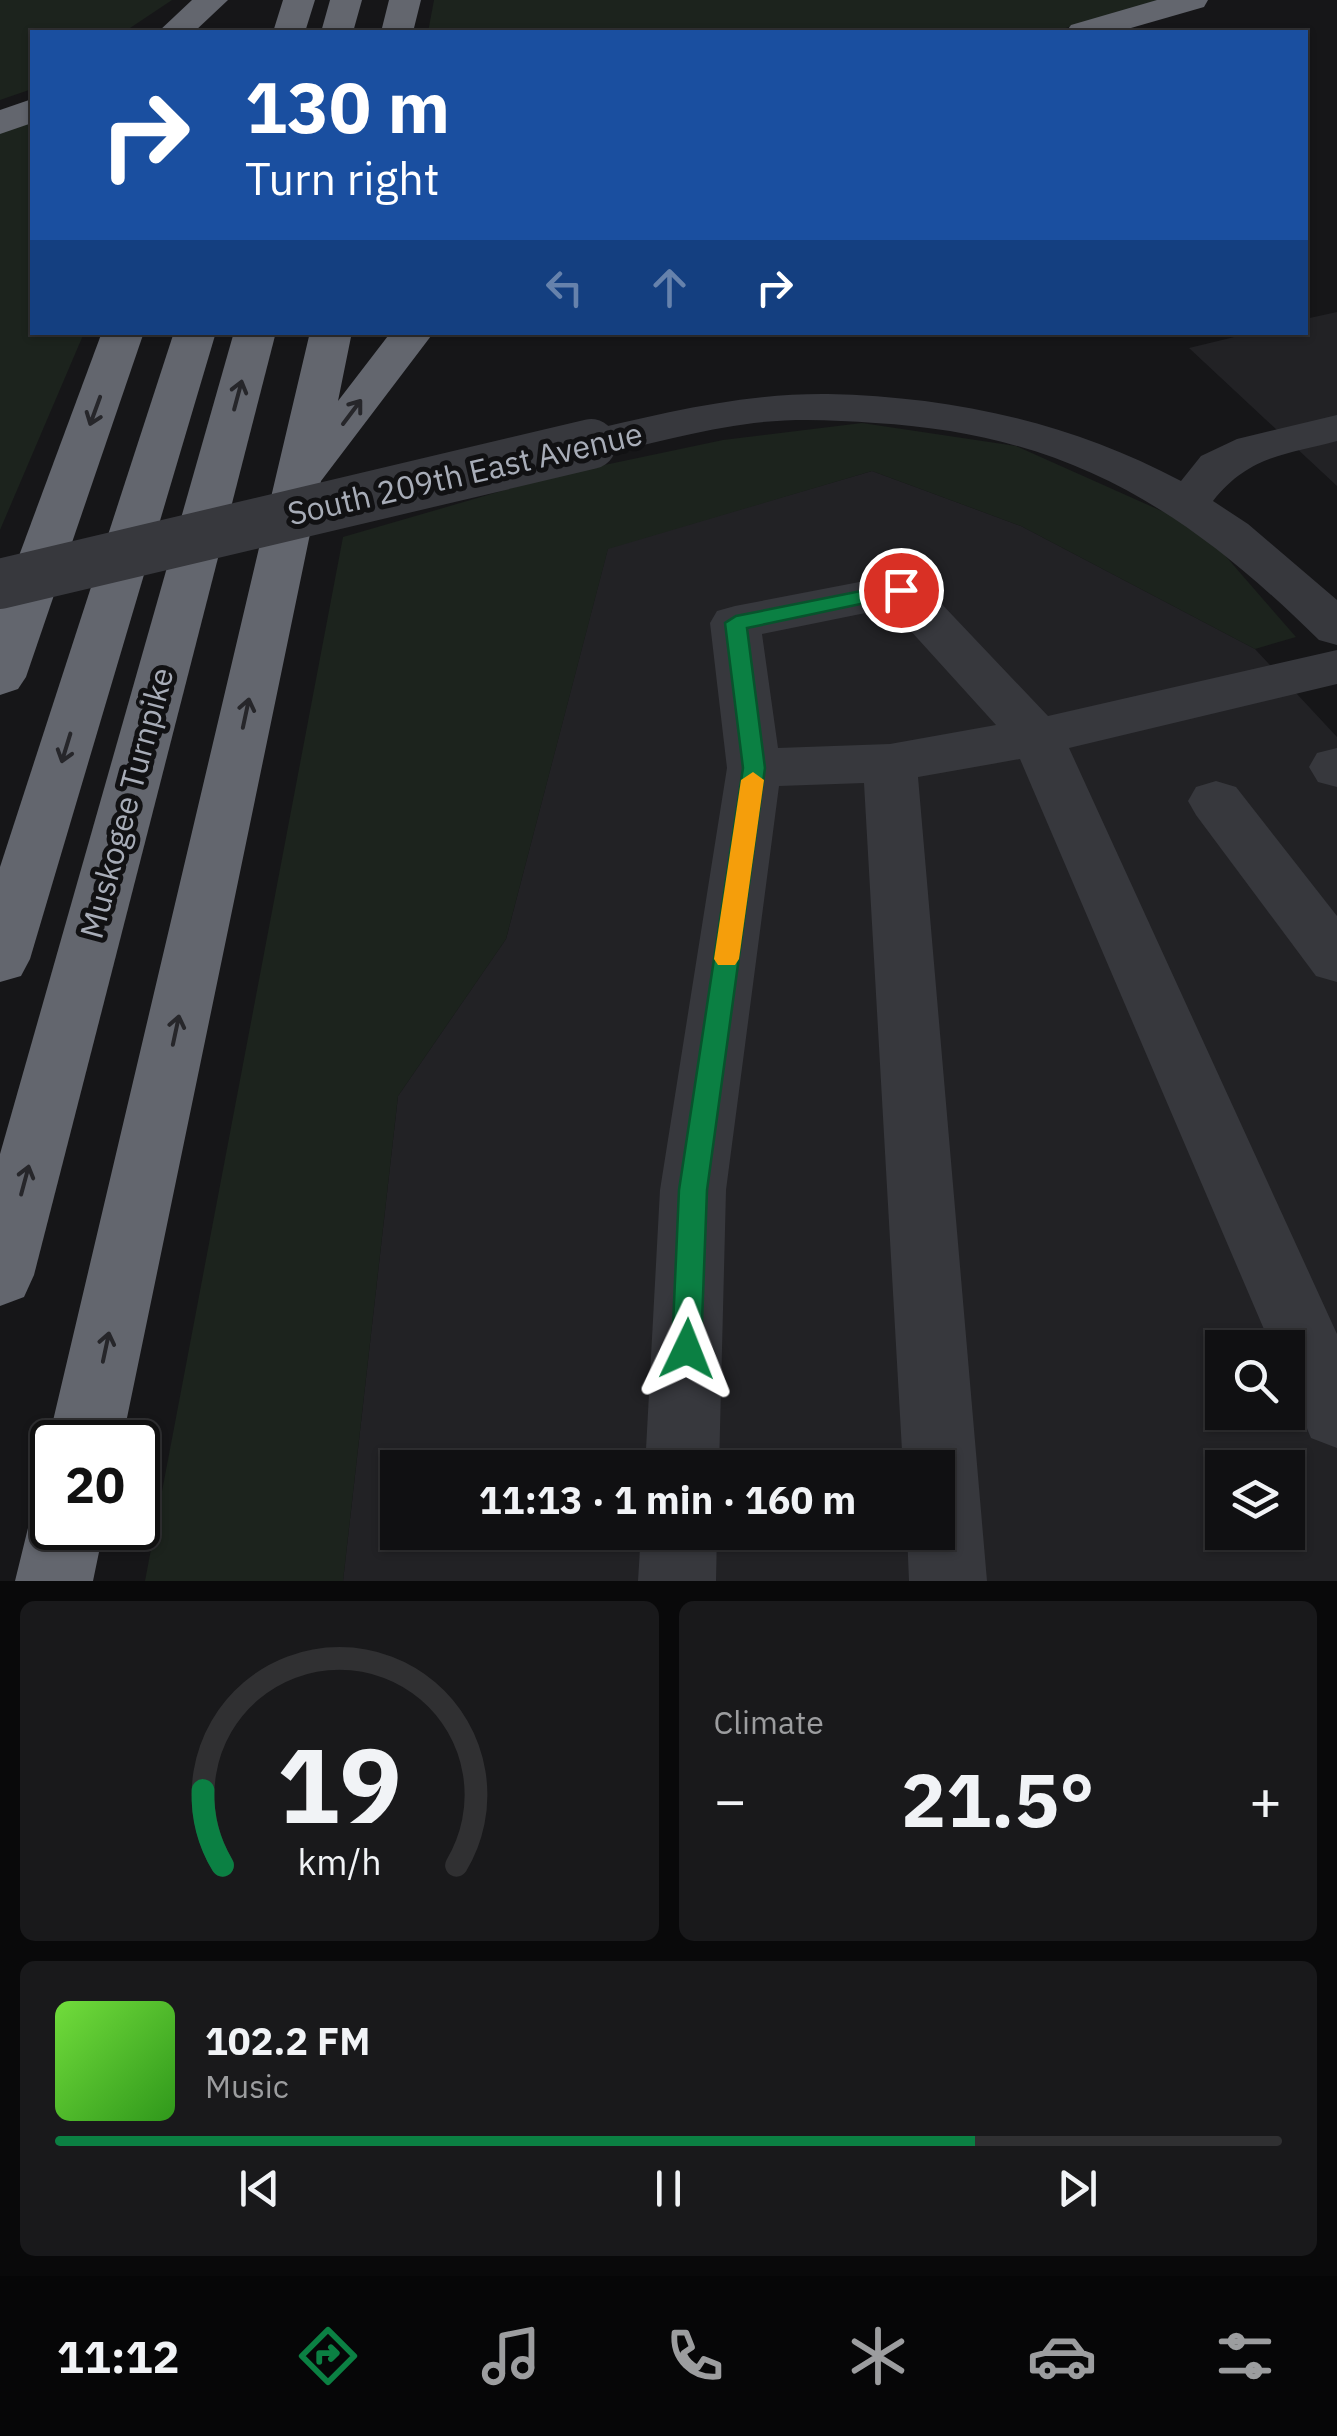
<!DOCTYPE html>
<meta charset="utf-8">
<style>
:root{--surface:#101012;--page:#19191b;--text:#f1f3f6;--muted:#9c9d9f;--line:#303032;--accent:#0b8043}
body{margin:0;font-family:"IBM Plex Sans",sans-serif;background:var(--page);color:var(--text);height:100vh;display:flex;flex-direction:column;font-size:38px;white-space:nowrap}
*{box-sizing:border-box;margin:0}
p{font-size:32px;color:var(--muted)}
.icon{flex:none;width:55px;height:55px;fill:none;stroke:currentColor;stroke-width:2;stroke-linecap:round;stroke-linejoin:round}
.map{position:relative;height:1581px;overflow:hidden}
.details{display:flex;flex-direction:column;gap:20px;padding:20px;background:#09090a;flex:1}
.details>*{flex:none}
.top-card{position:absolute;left:30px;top:30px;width:1278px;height:305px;border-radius:0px;box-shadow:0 2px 8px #0004,0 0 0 2px var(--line);background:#1a4fa0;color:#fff;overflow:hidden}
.controls{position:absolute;left:1205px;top:1330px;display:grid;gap:20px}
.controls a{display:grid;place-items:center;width:100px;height:100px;border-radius:0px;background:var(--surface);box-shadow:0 2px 8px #0004,0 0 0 2px var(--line);font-size:50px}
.speed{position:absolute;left:30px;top:1420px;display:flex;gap:20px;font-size:50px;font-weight:700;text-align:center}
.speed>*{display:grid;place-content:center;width:130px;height:130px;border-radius:50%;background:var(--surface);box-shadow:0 2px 8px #0004,0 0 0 2px var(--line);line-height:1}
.speed .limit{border:5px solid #111;border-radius:15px;background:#fff;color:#111}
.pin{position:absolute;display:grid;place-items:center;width:85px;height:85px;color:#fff;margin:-42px;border:5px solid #fff;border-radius:50%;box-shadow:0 2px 10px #0007}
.me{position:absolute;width:110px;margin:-55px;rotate:2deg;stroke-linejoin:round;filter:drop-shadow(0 0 8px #0008)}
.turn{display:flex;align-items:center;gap:35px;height:210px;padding:0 50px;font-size:45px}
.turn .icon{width:130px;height:130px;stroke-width:2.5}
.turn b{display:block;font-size:70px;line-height:85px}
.lanes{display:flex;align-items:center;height:95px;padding:0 50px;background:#0003;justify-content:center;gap:50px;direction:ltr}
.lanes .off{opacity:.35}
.big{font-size:75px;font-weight:700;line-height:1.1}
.details .card{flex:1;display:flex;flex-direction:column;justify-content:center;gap:15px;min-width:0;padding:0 35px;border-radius:15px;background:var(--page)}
.details .dial{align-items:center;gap:0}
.dial svg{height:260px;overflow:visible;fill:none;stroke:var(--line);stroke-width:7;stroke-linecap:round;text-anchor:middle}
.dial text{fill:var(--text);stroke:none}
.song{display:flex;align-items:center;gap:30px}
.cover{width:120px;height:120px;border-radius:15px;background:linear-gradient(135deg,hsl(100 70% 55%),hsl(110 70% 35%))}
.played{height:10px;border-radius:5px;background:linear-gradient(90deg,var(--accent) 75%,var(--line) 75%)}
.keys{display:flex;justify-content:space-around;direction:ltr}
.heat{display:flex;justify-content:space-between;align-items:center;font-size:55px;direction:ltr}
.details .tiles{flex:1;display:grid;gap:20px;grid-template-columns:1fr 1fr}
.card:last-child{grid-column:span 2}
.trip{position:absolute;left:380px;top:1450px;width:575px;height:100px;border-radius:0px;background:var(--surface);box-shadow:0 2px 8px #0004,0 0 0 2px var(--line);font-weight:700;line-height:100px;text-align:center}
.tab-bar{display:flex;height:160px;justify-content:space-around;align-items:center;background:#060607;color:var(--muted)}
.tab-bar .icon{width:70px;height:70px}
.tab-bar .active{color:var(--accent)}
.tab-bar b{font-size:45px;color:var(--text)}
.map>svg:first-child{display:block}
.built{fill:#222225;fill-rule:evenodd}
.green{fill:#1c231d}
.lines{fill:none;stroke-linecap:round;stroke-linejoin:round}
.minor{fill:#37383d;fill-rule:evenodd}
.highway{fill:#63666e;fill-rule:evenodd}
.minor-bridge{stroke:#37383d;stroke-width:50}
.oneway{stroke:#26262a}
.route{fill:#0b8043;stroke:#07532c;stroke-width:2.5}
.slow{fill:#f59e0b}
.labels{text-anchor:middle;stroke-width:10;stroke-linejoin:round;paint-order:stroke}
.street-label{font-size:32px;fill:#a8adb8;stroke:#111113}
</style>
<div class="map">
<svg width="1337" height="1581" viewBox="0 0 1337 1581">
<rect width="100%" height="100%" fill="#161618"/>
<g class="built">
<polygon points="1337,312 1337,486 1189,348 1251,333 1305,332 1305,319"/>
<path d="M872,471l149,55 234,123 82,88v844h-994l55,-485 108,-157 102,-391zM1222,1348h66v64h-66zM398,1468h540v64h-540zM1222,1468h66v64h-66z"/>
</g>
<g class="green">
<polygon points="0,0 172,0 124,32 32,32 32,89 0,100"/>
<polygon points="434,0 1163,0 1052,32 428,32"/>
<polygon points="32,117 32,332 84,333 0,530 0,131"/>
<polygon points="862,423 1016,446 1202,529 1296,637 1255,649 1021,526 872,471 608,549 506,939 398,1096 343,1581 145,1581 343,537 557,475 723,440"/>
</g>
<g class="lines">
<g class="minor">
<path d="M828,394c126,3 241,28 353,87l20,-25 36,-17 100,-24v26c-53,14 -88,15 -124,60l35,23 89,76v45l-18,-5c-134,-132 -252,-206 -444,-217 -40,-3 -81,-5 -121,0 -55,7 -109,22 -163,35l-16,-4 -7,-10 7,-10c83,-20 167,-41 253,-40z"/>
<path d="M901,574l17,5 130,137 289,-66v34l-268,64 268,586v114l-26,-10 -23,-55v-35h-16l-252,-589 -102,18 69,804h-78l-2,-49h31v-64h-35l-39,-685 -85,3 -53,404 -7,278h-74l15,-278 67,-422 -17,-145 7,-12 18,-5zM890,608l106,117 -106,19 -112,4 -16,-114z"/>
<polygon points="1337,748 1337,787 1318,782 1309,767 1317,753"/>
<polygon points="1216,781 1236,787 1337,916 1337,982 1316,976 1196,815 1188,801 1196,787"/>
<polygon points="641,1532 717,1532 716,1581 638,1581"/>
</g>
<g class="highway">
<polygon points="192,0 228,0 194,32 158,32"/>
<polygon points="283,0 315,0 305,32 273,32"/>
<polygon points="330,0 362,0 353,32 321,32"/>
<polygon points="389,0 421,0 413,32 381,32"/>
<polygon points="1157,0 1208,0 1204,7 1117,32 1066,32 1071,25"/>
<polygon points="32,99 32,123 0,134 0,110"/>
<polygon points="102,332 144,332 26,677 18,689 0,695 0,607"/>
<polygon points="174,332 216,332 30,959 21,976 0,982 0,867"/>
<polygon points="234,332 276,332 34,1275 24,1297 0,1306 0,1154"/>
<polygon points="310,332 352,332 338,401 391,332 434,332 321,481 122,1442 52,1442 52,1452 48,1442"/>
<polygon points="52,1496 52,1528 104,1528 93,1581 15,1581 28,1528 39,1501"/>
</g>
<polyline class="minor-bridge" points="0,584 591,444"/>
</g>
<defs><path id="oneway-shaft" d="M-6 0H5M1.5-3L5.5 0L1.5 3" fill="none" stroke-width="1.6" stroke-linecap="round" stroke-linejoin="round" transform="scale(2.5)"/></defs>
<g class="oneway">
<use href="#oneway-shaft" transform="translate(238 395) rotate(-75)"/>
<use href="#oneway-shaft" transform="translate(95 411) rotate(110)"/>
<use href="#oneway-shaft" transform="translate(352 412) rotate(-53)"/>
<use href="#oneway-shaft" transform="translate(246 713) rotate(-78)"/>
<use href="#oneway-shaft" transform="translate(66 748) rotate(107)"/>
<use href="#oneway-shaft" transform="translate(176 1030) rotate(-78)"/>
<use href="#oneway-shaft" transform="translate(25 1180) rotate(-75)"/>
<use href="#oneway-shaft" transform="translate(106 1347) rotate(-78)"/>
</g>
<polygon class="route" points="901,583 908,585 908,594 747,628 765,768 707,1190 701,1349 697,1358 687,1362 676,1358 672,1349 679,1190 743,768 725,623 736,616"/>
<polygon class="slow" points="753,772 764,780 739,959 735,965 718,965 714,959 741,780"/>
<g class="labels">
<g class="street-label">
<text transform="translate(465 474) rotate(-13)" y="11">South 209th East Avenue</text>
<text transform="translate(127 803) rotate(-75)" y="11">Muskogee Turnpike</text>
</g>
</g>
</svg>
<div class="controls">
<a><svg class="icon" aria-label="search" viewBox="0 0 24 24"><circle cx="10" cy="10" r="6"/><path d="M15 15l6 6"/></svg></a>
<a><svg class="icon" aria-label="layers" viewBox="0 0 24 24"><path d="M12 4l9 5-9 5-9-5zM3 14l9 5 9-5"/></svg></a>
</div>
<div class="speed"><div class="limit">20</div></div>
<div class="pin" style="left:901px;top:590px;background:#d93025"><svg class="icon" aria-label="arrive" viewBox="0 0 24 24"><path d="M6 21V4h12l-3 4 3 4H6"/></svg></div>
<svg class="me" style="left:687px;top:1349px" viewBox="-20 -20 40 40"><path d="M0-17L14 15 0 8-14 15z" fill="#0b8043" stroke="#fff" stroke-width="4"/></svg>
<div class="trip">11:13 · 1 min · 160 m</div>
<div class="top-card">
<div class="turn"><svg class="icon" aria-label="right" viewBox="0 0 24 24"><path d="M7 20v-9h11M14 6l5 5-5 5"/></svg><div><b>130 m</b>Turn right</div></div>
<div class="lanes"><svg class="icon off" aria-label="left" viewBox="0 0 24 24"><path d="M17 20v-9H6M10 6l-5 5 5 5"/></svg><svg class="icon off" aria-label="ahead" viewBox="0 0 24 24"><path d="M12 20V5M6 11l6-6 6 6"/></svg><svg class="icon" aria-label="right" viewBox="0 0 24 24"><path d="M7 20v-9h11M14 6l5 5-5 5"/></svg></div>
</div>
</div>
<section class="details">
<div class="tiles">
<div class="card dial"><svg viewBox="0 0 100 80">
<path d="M14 69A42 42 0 1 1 86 69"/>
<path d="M14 69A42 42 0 0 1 8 46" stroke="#0b8043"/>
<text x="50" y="56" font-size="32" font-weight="700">19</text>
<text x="50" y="72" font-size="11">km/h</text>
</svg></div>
<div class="card"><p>Climate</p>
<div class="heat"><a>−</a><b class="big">21.5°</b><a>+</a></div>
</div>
<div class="card">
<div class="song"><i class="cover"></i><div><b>102.2 FM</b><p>Music</p></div></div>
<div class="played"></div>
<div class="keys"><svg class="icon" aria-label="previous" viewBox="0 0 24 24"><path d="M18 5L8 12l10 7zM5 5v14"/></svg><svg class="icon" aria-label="pause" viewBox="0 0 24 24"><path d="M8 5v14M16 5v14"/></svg><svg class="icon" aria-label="next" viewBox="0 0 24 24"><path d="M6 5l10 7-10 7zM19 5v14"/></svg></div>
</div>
</div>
</section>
<nav class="tab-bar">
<b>11:12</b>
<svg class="icon active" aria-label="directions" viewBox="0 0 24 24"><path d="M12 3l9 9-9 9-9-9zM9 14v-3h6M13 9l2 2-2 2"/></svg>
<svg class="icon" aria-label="music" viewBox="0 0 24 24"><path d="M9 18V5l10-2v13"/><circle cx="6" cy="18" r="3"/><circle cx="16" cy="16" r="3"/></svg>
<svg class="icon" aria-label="phone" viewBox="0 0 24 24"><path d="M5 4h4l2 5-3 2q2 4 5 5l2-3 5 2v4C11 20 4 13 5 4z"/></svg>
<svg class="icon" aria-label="climate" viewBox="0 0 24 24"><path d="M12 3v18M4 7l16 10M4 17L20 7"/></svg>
<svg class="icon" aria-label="car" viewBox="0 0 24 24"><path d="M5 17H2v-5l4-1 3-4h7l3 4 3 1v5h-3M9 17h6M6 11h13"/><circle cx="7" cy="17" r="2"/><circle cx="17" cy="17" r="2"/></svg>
<svg class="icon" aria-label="filters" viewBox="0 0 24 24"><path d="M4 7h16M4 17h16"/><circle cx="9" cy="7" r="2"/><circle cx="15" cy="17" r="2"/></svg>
</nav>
